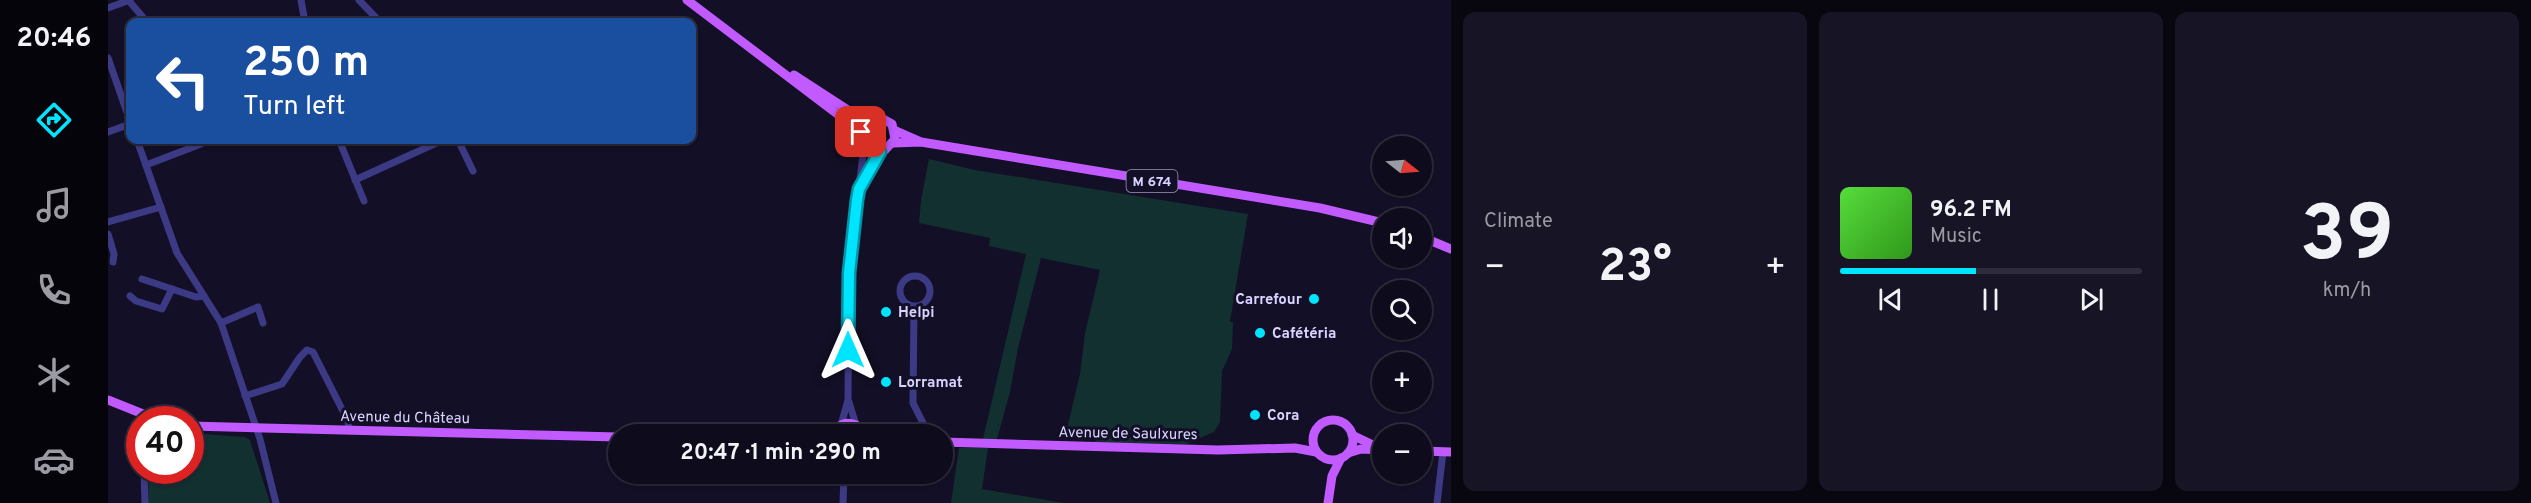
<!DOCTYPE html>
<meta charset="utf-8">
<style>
:root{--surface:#0e0b1c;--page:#171425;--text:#f1f3f6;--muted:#9b9ba3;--line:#2e2b3b;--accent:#00e5ff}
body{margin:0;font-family:Overpass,sans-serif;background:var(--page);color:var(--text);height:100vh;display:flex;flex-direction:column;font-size:22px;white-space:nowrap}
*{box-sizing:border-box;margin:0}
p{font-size:20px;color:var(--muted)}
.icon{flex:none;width:33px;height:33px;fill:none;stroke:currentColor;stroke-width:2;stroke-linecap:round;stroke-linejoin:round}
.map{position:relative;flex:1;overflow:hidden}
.sheet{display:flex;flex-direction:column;gap:12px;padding:12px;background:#08060f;width:1080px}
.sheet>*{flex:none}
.hud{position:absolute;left:18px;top:18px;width:570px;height:126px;border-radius:12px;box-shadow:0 2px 4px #0004,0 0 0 2px var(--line);background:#1a4fa0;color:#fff;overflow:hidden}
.needle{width:39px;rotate:107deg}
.controls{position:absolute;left:1264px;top:136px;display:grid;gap:12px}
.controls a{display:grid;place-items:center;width:60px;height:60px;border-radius:50%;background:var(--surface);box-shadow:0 2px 4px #0004,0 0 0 2px var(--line);font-size:30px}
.speed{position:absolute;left:18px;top:406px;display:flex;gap:12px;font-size:30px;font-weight:700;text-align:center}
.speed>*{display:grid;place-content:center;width:78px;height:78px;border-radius:50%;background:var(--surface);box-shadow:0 2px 4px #0004,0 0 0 2px var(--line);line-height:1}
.speed .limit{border:9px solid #d22;background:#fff;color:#111}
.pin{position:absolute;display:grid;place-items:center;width:51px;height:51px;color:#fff;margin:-26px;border-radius:12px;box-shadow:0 3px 9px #0006}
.me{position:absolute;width:66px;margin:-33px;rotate:0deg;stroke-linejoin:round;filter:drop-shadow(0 0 4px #0008)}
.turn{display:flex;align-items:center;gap:21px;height:126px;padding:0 18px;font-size:27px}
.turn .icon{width:78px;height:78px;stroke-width:2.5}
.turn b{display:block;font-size:42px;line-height:51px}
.big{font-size:45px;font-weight:700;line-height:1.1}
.sheet .tile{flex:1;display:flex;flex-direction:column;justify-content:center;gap:9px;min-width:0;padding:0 21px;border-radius:12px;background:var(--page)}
.sheet .dial{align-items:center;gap:0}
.dial b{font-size:78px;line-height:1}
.song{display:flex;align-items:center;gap:18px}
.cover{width:72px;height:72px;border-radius:9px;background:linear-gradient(135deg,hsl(110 70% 55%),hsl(110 70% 35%))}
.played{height:6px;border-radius:3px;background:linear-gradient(90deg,var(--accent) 45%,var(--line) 45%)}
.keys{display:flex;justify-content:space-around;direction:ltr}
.heat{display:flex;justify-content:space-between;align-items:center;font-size:33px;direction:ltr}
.sheet .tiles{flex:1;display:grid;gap:12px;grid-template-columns:repeat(3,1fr)}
.trip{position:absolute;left:500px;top:424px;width:345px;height:60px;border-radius:30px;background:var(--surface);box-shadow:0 2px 4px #0004,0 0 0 2px var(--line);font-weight:700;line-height:60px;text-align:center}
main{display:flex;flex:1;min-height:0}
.tab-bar{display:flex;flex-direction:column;width:108px;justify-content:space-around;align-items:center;background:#06040b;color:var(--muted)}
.tab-bar .icon{width:42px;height:42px}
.tab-bar .on{color:var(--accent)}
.tab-bar b{font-size:27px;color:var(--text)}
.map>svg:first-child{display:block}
.green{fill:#12302f}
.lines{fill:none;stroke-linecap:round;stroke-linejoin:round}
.minor{stroke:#3d3a85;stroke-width:7}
.major{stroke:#c25bff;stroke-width:9}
.route-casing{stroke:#0095a6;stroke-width:15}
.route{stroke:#00e5ff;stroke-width:10}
.poi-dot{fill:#00e5ff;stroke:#130f26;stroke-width:2}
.labels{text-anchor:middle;stroke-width:6;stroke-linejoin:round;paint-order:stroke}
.shield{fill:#130f26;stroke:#9e99be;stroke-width:1.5}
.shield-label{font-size:14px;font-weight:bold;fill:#d9d4ff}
.poi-label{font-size:15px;font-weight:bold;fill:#d9d4ff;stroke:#130f26;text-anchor:start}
.street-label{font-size:15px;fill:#d9d4ff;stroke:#130f26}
</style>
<main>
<nav class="tab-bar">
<b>20:46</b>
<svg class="icon on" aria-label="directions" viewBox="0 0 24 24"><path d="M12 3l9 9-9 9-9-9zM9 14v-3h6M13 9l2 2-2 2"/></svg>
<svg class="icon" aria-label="music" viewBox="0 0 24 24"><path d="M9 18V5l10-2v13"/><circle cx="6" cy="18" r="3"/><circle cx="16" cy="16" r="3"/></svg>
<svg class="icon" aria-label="phone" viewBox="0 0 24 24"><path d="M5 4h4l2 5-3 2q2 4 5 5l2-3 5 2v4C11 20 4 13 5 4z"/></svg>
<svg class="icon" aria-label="climate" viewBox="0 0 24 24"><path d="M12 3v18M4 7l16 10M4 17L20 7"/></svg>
<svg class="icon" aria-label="car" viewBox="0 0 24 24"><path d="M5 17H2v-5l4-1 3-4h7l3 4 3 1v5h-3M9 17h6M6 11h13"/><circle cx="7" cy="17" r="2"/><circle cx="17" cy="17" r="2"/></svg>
</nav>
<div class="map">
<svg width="1343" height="503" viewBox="0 0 1343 503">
<rect width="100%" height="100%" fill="#130f26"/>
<g class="green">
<polygon points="821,159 867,170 1140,214 1122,322 1125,322 1124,349 1114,371 1112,422 1106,432 1078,444 987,443 988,435 958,433 972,374 977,333 992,270 933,258 910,348 902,392 889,439 875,439 918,254 881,246 882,238 811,223 813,200"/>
<polygon points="83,433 137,437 142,440 162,503 40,503 41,471 82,471"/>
<polygon points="851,448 880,448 874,489 956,503 843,503"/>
</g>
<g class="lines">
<g class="minor">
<polyline points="193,0 197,22"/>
<polyline points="251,0 272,22"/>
<polyline points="21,1 39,22"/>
<polyline points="0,8 22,0"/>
<polyline points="0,58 22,121"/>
<polyline points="0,132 22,124"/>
<polyline points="29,140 69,253 113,323 152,439 168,503"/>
<polyline points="231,140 256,201"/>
<polyline points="350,140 365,171"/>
<polyline points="38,165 93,144 97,140"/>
<polyline points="247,180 335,140"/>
<polyline points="752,187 772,152"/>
<polyline points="0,222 53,207"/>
<polyline points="0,234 6,254 5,262"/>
<circle cx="807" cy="291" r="15"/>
<polyline points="34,279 88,297 96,296"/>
<polyline points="22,296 28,301 54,309 64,289"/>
<polyline points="806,307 805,403 821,435"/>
<polyline points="113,323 150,307 155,323"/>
<polyline points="137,396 174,384 192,357 199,350 205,352 240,421 241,431"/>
<polyline points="741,402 748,425"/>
<polyline points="733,425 740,400 741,273 756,146"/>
<polyline points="36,471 37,503"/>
<polyline points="735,503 736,474"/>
<polyline points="1329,503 1335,452"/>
</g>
<g class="major">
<path d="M579,0l174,132c-1,14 10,23 24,18l10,-11 -3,-15 -11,-6 -12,2 -8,12"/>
<polyline points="686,75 746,114 761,120"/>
<polyline points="786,130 811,141"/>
<polyline points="785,143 813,142 1212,208 1275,223"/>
<polyline points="1314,237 1343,249"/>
<polyline points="0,400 50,420"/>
<circle cx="1225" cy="440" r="20"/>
<polyline points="82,426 510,437"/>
<path d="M725,435c4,-11 13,-14 23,-10l7,10"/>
<polyline points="1244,435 1269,447"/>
<polyline points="834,442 1110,450 1187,448 1208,452"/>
<polyline points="1314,451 1343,452"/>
<polyline points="1240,453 1253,449 1275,450"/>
<polyline points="1220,503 1224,476 1233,458"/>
</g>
</g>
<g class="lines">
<g class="route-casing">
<polyline id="route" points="740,350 741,273 749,200 751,189 772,152 766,152 756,146 753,132"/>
</g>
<use href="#route" class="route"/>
</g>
<g class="poi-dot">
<circle cx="1206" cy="299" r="6"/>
<circle cx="778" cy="312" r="6"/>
<circle cx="1152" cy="333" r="6"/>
<circle cx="778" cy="382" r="6"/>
<circle cx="1147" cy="415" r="6"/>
</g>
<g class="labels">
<rect class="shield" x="1018.5" y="170" width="51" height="22" rx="4.5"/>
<g class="shield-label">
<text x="1044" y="186">M 674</text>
</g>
<g class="poi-label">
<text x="1194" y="304" text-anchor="end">Carrefour</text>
<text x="790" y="317">Helpi</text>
<text x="1164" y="338">Cafétéria</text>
<text x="790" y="387">Lorramat</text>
<text x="1159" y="420">Cora</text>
</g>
<g class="street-label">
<text transform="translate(297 417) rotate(1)" y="5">Avenue du Château</text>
<text transform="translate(1020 433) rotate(1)" y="5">Avenue de Saulxures</text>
</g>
</g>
</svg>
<div class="controls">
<a><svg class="needle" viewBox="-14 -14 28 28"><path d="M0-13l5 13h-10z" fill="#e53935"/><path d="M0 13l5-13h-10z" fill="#9b9ba3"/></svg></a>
<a><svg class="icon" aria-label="sound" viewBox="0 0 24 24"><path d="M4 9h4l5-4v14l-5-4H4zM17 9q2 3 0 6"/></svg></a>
<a><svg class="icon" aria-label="search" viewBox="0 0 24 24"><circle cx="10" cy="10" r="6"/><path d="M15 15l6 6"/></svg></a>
<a>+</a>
<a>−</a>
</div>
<div class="speed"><div class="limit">40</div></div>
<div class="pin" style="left:753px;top:132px;background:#d93025"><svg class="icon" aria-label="arrive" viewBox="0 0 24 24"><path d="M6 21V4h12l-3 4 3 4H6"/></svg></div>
<svg class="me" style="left:740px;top:350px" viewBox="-20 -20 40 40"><path d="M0-17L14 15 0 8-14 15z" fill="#00e5ff" stroke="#fff" stroke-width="4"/></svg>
<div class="trip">20:47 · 1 min · 290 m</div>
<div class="hud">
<div class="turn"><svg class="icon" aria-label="left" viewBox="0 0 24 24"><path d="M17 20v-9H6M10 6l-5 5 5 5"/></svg><div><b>250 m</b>Turn left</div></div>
</div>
</div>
<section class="sheet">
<div class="tiles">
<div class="tile"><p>Climate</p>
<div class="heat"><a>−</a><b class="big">23°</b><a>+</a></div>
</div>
<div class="tile">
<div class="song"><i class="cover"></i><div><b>96.2 FM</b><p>Music</p></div></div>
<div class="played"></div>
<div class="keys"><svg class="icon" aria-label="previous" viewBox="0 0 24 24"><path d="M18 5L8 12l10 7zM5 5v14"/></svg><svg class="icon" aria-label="pause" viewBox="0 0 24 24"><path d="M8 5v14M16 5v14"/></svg><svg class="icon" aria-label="next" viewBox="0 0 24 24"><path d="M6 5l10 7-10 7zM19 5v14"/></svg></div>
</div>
<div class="tile dial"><b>39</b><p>km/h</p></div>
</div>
</section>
</main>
